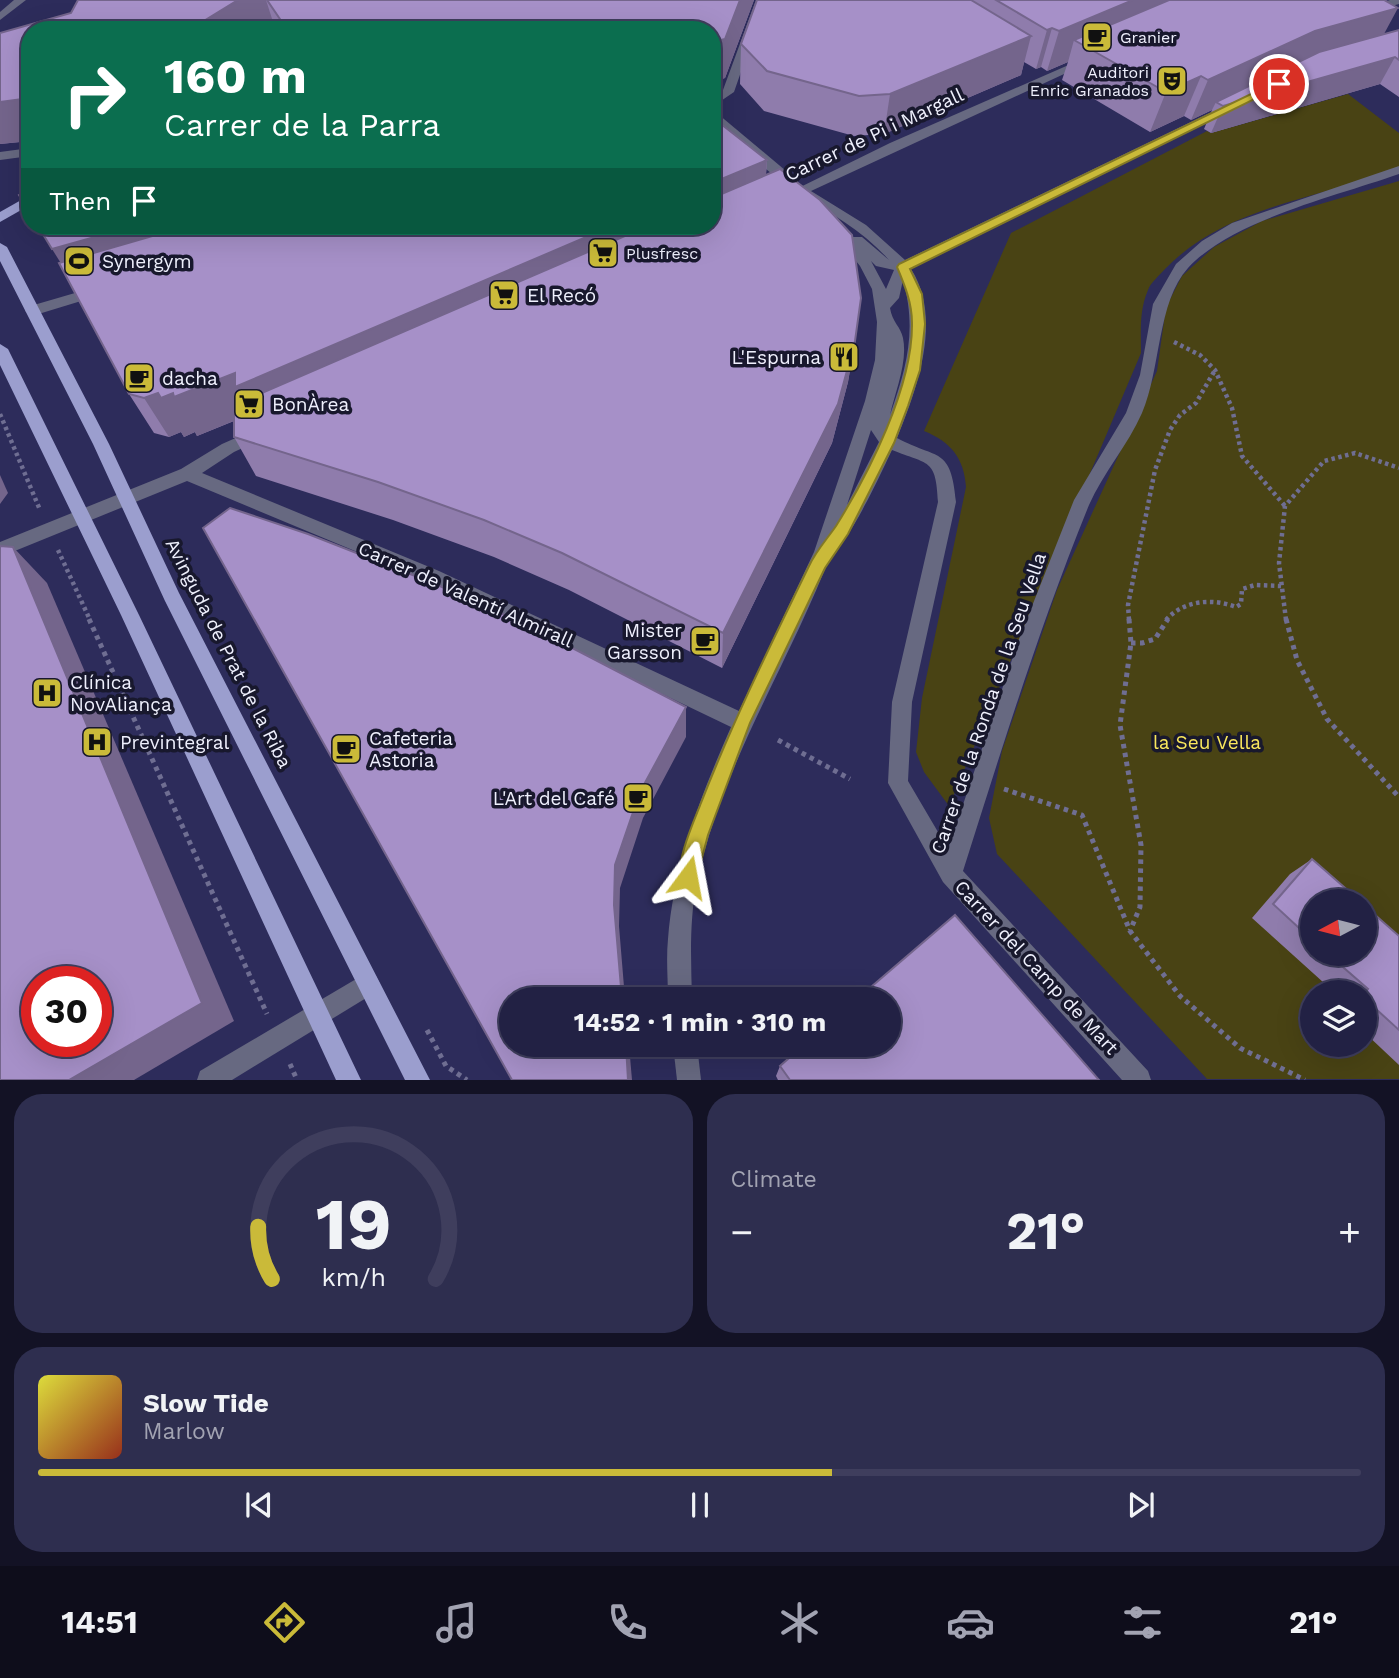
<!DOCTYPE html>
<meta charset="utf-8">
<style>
:root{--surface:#222144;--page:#2e2e4f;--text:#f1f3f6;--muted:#a2a3b2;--line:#3f3e5d;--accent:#caba39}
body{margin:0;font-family:"Work Sans",sans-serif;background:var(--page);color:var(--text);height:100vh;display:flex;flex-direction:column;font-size:26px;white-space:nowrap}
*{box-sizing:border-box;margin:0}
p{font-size:23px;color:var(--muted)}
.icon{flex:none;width:38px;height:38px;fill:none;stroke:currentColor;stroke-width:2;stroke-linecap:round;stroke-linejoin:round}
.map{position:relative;height:1080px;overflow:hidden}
.sheet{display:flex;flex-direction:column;gap:14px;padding:14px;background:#131225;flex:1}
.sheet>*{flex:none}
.banner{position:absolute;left:21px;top:21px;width:700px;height:214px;border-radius:28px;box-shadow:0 7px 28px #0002,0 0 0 2px var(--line);background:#0b6e4f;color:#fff;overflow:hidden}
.needle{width:46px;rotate:263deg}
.buttons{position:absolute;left:1300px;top:889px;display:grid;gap:14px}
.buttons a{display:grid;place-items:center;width:77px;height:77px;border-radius:50%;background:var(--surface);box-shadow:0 7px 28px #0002,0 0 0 2px var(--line);font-size:35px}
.speed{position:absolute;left:21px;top:966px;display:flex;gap:14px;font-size:35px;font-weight:700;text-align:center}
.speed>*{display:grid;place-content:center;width:91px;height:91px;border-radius:50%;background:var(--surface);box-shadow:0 7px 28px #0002,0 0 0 2px var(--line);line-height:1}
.speed .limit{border:10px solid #d22;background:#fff;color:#111}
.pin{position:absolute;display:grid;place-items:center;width:60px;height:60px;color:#fff;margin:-30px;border:4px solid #fff;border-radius:50%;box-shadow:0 2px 7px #0007}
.me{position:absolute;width:77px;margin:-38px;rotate:13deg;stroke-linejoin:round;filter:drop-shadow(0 0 5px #0008)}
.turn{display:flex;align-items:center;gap:24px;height:147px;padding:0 28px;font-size:32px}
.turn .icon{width:91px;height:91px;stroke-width:2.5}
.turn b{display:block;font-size:49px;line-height:60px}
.then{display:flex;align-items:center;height:66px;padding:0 28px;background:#0003;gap:14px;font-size:26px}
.big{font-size:52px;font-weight:700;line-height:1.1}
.sheet .card{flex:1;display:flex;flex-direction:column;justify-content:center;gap:10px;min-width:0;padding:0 24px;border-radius:28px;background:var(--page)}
.sheet .dial{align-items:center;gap:0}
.dial svg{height:182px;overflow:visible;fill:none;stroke:var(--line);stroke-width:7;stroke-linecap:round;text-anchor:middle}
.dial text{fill:var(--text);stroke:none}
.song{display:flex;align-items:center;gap:21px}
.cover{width:84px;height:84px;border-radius:10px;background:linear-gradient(135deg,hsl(60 70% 55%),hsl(10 70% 35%))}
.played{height:7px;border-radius:4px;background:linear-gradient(90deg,var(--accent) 60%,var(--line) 60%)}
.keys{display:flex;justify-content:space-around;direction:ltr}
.heat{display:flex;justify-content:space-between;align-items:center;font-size:38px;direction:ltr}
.sheet .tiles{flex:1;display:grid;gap:14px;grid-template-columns:1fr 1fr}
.card:last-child{grid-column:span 2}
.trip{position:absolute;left:499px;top:987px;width:402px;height:70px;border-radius:35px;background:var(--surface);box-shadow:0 7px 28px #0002,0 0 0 2px var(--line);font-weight:700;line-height:70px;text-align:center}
.tabs{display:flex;height:112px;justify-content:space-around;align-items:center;background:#0e0d1b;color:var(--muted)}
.tabs .icon{width:49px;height:49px}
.tabs .active{color:var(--accent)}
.tabs b{font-size:32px;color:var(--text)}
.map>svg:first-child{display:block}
.green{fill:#494314;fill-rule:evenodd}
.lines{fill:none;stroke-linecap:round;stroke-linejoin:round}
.path-far1{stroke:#6f6e92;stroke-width:4.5;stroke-dasharray:3.5 3.5;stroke-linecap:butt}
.path{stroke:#6f6e92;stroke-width:5;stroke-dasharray:4.5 4.5;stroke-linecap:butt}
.minor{fill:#676981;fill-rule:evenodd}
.major{fill:#9b9ece;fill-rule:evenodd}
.wall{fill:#8f7cac}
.shaded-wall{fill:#74658c}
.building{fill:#a690c8;stroke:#74658c;stroke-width:2;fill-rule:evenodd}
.route{fill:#caba39;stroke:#837925;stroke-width:2}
.labels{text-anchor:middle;stroke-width:7;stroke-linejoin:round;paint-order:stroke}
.far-poi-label{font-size:16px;fill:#eff0fd;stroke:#18182d;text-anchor:start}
.street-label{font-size:19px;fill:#eff0fd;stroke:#18182d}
.poi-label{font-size:19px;fill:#eff0fd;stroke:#18182d;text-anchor:start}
.park-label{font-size:19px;fill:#f9e75d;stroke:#18182d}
</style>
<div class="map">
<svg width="1399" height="1080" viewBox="0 0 1399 1080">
<rect width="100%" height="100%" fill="#2d2c5b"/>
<g class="green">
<path d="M1348,94l51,39v36c-79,29 -173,37 -234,100 -6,7 -14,13 -17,21 -9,21 -7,41 -7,63l-192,453 -25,-34 -8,-20 6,-54 44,-211c-2,-29 -15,-45 -42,-56l87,-198 196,-102 4,2z"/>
<path d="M1399,181v898h-192l-210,-225 -8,-36 13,-67 55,-161 100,-219 9,-64 16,-31 32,-29 48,-26zM1312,901h53v53h-53zM1312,992h53v53h-53z"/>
</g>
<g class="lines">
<g class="path-far1">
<polyline points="1174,342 1200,355 1215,370 1232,408 1242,456 1285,506"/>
<polyline points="0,414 40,510"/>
<polyline points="58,550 90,620"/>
<polyline points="1129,620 1128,605 1155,470 1170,430 1180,415 1196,403 1215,370"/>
<path d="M1166,620c18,-20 46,-22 70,-13l5,-3 1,-15 13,-4 26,1"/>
<polyline points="1286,620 1279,563 1285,506 1324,461 1355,453 1399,468"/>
</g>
<g class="path">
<polyline points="89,619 267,1014"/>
<polyline points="1129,619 1131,643 1120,725 1141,845 1140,907 1130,931"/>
<polyline points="1286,619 1297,660 1327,719 1399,797"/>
<polyline points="1131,643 1142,643 1155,639 1168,619"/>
<polyline points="778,740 850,779"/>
<polyline points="1004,789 1082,815 1130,931 1180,996 1240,1048 1305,1080"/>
<polyline points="427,1030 446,1066 467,1080"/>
<polyline points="290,1064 297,1080"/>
</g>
<g class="minor">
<polygon points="14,0 26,0 0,20 0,12"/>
<polygon points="756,0 766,0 734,92 712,107 712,97 723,90"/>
<polygon points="1390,0 1399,0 1399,4 1369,12 1364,9"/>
<path d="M1080,60l10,2 -279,129 55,34 39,35 321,-155 10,3 -325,161c32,49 6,120 -14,169 41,22 54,8 59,64l-44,200 -4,79 40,68 71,-210 55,-139 52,-87 14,-38 13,-71 23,-40 26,-23 30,-18 167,-57v8c-62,22 -167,46 -211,94 -31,34 -27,101 -46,145 -14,32 -39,60 -53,92 -49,120 -87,243 -126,366l185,200 3,9h-29l-179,-198 -55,-99 4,-81 46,-200c-2,-44 -9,-37 -46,-52 -9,19 -44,96 -60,101 -42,112 -110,212 -135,331 -8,39 -6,78 -5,117h-24c0,-20 -2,-40 0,-60 6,-75 33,-144 63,-212l-304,-146 -240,-100 -187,76v-15l181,-73 41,-25 36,-16 8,6 -2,4 -30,14 -32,21 237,98 300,140 75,-159 51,-151 10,-41 2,-38 -5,-33 -12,-23 -27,-34 7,-4 12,9h10l27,23c-24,-27 -57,-47 -88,-64l-16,6 -7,-4 112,-55zM871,261l5,5 18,4 -8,19zM903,280c14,50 4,86 -13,135 5,-23 18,-53 13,-77 -2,-11 -11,-16 -13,-30l9,-10zM871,430l8,12 -32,63z"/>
<polygon points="712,109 798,181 798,187 788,187 727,137 712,121"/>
<polygon points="30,148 30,156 0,160 0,152"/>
<polygon points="99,286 104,288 106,291 104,294 32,316 25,311 27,307"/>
<polygon points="368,972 376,976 380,984 376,992 232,1080 197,1080 200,1071"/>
<polygon points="673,1045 697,1045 701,1080 677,1080"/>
</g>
<g class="major">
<polygon points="30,195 30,205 0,222 0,212"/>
<polygon points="0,243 7,247 109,444 179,593 430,1080 405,1080 165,601 93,444 0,261"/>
<polygon points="0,344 8,349 139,615 361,1080 336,1080 121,615 0,365"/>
</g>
</g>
<g class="wall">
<polygon points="78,0 754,0 725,78 712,82 712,30 276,30 274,25 267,30 30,30 30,141 0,144 0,33 71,13"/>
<polygon points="757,0 1388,0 1385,1 1383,34 1399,30 1399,97 1380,84 1211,133 1204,129 1212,110 1191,120 1184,116 1150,132 1062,80 1068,62 1047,71 1041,67 1036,69 1024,62 1021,75 884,134 854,136 764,111 740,84 741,44"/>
<polygon points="767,160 766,175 855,341 848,382 832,443 722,668 569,590 494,557 393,520 256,476 234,437 234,421 197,436 195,432 184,437 181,432 169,437 154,433 129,394"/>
<polygon points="1312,859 1312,954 1365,954 1399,936 1399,1065 1365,1033 1365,992 1334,992 1252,918 1290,874"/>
<polygon points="780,1066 1099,1080 778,1080 776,1076"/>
</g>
<g class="shaded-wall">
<polygon points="238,0 266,0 274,25 267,30 189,30"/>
<polygon points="740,0 754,0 725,78 712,82 712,42"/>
<polygon points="1133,0 1213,0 1074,40 1068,62 1047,71 1059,31"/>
<polygon points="1398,8 1377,47 1216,102 1212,110 1191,120 1208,80 1315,31"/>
<polygon points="1052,28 1041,67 1036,69 1047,30"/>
<polygon points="1031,36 1021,75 884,134 890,94"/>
<polygon points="1395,57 1380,84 1211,133 1223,106"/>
<polygon points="1201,76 1184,116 1150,132 1166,92"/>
<polygon points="30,98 30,141 0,144 0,102"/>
<polygon points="767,160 764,200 712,223 712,183"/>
<polygon points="134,226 291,226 77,289 52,249"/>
<polygon points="612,226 706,226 197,436 195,432 184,437 181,432 169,437 144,398 158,393 173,393 235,373"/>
<polygon points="855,341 848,382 832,443 722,668 723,633"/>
<polygon points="0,475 8,493 0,504"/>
<polygon points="13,547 47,583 234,1021 134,1080 69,1080"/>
<polygon points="686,707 686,737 643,818 620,888 619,926 625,999 622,999 614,905 615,865 640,792"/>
<polygon points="626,1045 629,1045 632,1080 628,1080"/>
</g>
<g class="building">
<polygon points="78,0 238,0 189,30 30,30 30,98 0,102 0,33 71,13"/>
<polygon points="267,0 740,0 725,39 712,42 712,30 278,30 284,25"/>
<polygon points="757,0 971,0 1031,36 890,94 859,96 767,71 741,44"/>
<polygon points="996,0 1133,0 1059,31 1052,28 1047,30"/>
<polygon points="1169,0 1384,0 1398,8 1315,31 1208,80 1201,76 1166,92 1074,40"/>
<polygon points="1399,30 1399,60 1395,57 1223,106 1216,102 1319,52"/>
<polygon points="712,117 767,160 712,183"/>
<polygon points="780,169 820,200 852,235 861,298 855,341 838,404 723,633 562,553 484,520 378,482 234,437 234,405 648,226 712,226 712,198"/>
<polygon points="30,188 30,212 19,195"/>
<polygon points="38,226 134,226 52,249"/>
<polygon points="187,226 612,226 235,387 235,373 174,397 173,393 161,398 158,393 144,398 129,394 59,263"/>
<polygon points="230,508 308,534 433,583 530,626 686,707 640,792 615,865 614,905 622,999 511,999 511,1045 626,1045 628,1080 512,1080 203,528"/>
<path d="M0,546l13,1 189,456 -133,77h-69zM37,982h59v59h-59z"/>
<polygon points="1312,859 1360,901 1312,901 1312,940 1273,904"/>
<polygon points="1365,906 1399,936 1399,1030 1365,999 1365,993 1368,989 1328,954 1365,954"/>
<polygon points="955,915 1099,1080 790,1080 780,1066 804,1045 889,1045 889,999 857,999"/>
</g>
<path class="route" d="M1276,82l9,2 -375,185 12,25 3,30 -5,46 -12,36 -14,37 -46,91 -23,34 -75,155 -42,112 -13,49 -7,3 -7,-3c-7,-19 13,-63 20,-81 32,-82 70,-159 108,-237 7,-15 18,-27 27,-40 33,-53 77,-140 76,-203 0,-20 -7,-37 -15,-56l2,-3z"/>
<defs>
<g id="cafe-square" transform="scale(1.575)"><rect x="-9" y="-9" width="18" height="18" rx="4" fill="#caba39" stroke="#18182d"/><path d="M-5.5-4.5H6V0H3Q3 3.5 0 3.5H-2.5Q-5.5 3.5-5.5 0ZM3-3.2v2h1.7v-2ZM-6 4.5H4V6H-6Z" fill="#111"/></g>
<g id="theatre-square" transform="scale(1.575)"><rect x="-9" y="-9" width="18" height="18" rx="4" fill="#caba39" stroke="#18182d"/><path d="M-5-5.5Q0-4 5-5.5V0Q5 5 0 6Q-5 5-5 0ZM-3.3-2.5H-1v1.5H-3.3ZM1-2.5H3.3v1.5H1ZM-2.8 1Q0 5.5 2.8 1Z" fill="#111"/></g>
<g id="supermarket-square" transform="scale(1.575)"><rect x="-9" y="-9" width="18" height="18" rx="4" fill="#caba39" stroke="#18182d"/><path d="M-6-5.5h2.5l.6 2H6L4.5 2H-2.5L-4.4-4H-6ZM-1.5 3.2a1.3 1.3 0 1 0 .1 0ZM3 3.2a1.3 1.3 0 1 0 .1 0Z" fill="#111"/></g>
<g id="stadium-square" transform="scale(1.575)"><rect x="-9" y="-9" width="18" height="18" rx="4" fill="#caba39" stroke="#18182d"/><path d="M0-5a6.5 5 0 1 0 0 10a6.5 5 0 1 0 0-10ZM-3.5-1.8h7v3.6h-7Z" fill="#111"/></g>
<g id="restaurant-square" transform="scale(1.575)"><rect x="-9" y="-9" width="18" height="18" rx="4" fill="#caba39" stroke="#18182d"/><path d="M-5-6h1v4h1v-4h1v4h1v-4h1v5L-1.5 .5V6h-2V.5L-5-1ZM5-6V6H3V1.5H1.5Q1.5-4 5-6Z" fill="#111"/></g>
<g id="hospital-square" transform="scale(1.575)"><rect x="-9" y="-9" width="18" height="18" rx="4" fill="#caba39" stroke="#18182d"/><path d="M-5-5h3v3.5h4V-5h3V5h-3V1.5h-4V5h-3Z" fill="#111"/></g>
</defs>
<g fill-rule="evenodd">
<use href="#cafe-square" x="1097" y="37"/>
<use href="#theatre-square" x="1172" y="81"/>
<use href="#supermarket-square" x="603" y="253"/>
<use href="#stadium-square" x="79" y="261"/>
<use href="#supermarket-square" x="504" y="295"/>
<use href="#restaurant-square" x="844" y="357"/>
<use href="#cafe-square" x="139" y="378"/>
<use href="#supermarket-square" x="249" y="404"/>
<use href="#cafe-square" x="705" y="641"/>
<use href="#hospital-square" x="47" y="693"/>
<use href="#hospital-square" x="97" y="742"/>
<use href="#cafe-square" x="346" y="749"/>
<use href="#cafe-square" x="638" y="798"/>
</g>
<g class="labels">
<g class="far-poi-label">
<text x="1120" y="43">Granier</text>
<text x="1149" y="78" text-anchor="end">Auditori<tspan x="1149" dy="18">Enric Granados</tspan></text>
<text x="626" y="259">Plusfresc</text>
</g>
<g class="street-label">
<text transform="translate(874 134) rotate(-25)" y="7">Carrer de Pi i Margall</text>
<text transform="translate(466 594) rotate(24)" y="7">Carrer de Valentí Almirall</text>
<text transform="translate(229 653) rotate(63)" y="7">Avinguda de Prat de la Riba</text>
<text transform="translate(988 703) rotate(-71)" y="7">Carrer de la Ronda de la Seu Vella</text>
<text transform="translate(1037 967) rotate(47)" y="7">Carrer del Camp de Mart</text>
</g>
<g class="poi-label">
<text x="102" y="268">Synergym</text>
<text x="527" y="302">El Recó</text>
<text x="821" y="364" text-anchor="end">L'Espurna</text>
<text x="162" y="385">dacha</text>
<text x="272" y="411">BonÀrea</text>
<text x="682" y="637" text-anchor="end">Mister<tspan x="682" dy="22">Garsson</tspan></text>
<text x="70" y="689">Clínica<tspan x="70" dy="22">NovAliança</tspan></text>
<text x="369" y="745">Cafeteria<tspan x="369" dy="22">Astoria</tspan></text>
<text x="120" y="749">Previntegral</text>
<text x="615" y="805" text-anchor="end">L'Art del Café</text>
</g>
<g class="park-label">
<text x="1207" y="749">la Seu Vella</text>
</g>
</g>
</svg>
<div class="buttons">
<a><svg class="needle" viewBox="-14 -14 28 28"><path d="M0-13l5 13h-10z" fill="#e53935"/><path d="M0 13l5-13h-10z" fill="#a2a3b2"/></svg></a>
<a><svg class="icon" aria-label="layers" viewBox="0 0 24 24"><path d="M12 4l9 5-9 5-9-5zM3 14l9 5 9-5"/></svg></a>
</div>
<div class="speed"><div class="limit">30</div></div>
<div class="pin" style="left:1279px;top:84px;background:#d93025"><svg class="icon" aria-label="arrive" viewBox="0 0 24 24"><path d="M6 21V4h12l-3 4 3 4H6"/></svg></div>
<svg class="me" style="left:688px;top:877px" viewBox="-20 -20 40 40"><path d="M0-17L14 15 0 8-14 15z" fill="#caba39" stroke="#fff" stroke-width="4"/></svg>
<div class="trip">14:52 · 1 min · 310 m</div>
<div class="banner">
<div class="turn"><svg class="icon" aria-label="right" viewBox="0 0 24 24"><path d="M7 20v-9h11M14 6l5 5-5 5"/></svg><div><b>160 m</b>Carrer de la Parra</div></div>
<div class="then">Then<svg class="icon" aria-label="arrive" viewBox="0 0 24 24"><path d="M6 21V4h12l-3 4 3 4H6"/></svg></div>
</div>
</div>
<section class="sheet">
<div class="tiles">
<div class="card dial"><svg viewBox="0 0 100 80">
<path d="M14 69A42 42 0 1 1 86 69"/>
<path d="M14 69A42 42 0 0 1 8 46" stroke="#caba39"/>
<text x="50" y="56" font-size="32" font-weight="700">19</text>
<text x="50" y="72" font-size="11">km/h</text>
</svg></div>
<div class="card"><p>Climate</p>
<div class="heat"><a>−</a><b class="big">21°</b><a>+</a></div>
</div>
<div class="card">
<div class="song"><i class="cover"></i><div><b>Slow Tide</b><p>Marlow</p></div></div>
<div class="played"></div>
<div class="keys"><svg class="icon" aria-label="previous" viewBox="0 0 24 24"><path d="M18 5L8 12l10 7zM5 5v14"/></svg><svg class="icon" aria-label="pause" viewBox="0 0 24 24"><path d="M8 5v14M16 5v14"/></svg><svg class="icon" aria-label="next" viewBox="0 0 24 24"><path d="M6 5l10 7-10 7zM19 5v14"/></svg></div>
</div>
</div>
</section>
<nav class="tabs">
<b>14:51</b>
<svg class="icon active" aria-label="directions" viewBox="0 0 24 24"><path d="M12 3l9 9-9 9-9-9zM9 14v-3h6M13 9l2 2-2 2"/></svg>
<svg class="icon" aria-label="music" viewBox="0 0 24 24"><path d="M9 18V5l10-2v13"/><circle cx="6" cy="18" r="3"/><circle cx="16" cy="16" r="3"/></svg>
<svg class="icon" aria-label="phone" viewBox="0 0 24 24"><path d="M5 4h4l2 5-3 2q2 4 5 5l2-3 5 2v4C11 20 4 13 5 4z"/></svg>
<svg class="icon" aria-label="climate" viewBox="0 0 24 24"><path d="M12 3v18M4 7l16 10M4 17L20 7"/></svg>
<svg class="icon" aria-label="car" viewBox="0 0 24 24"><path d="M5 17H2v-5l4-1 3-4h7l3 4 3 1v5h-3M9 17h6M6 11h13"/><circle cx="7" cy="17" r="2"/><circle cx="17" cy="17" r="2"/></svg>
<svg class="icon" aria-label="filters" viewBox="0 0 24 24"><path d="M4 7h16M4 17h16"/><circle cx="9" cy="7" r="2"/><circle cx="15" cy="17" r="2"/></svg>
<b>21°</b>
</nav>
